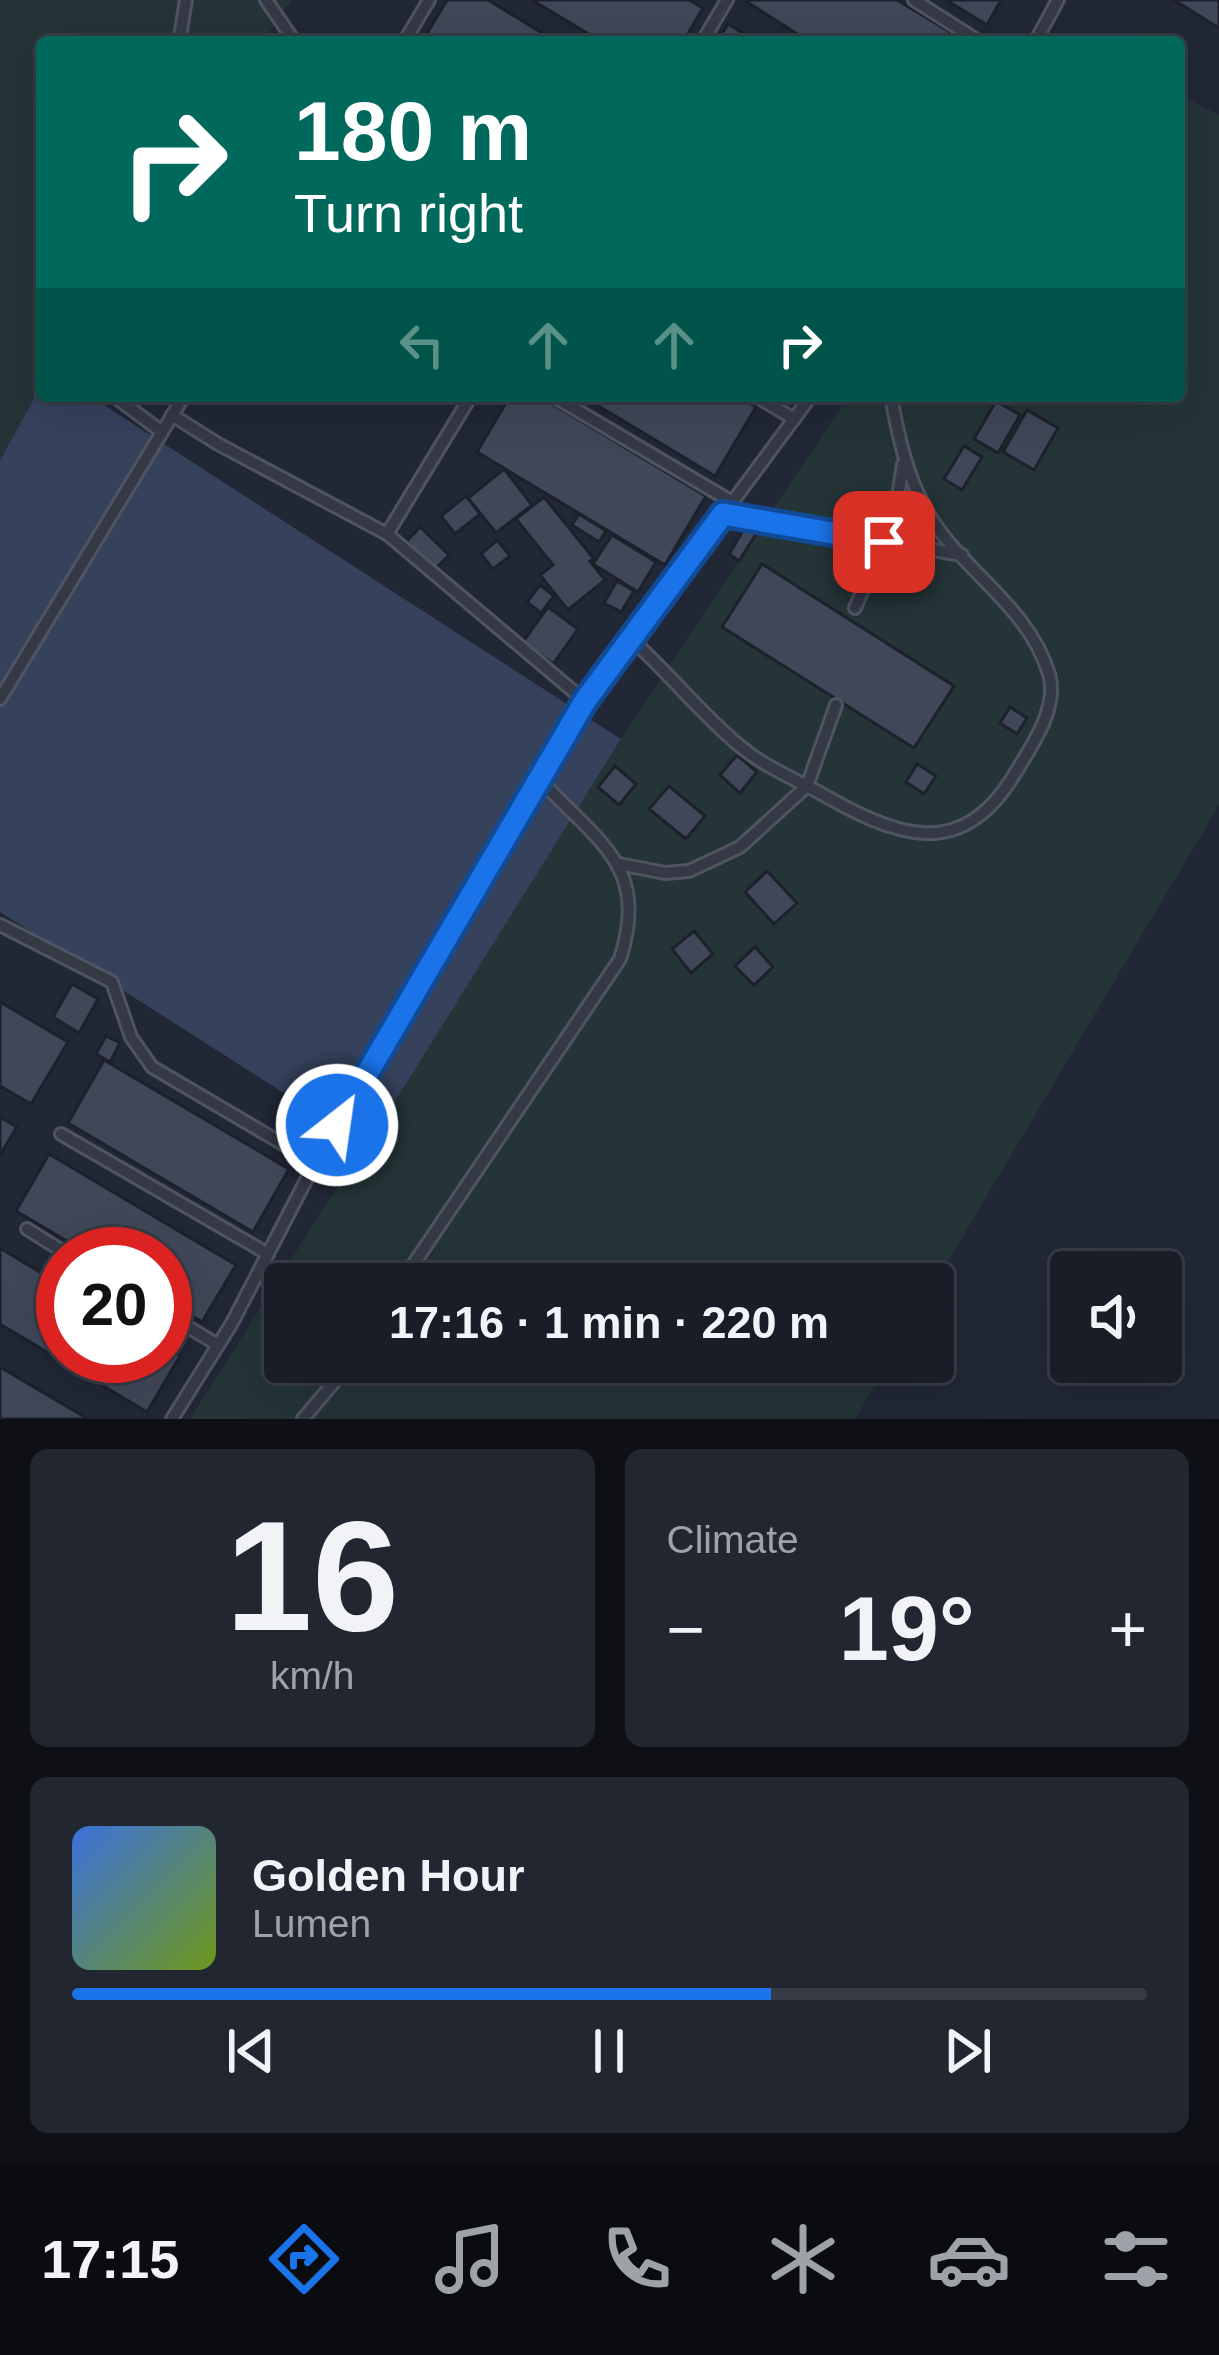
<!DOCTYPE html>
<meta charset="utf-8">
<style>
:root{--surface:#191d28;--page:#222630;--text:#f1f3f6;--muted:#9fa2a8;--line:#373b45;--accent:#1a73e8}
body{margin:0;font-family:Helvetica,sans-serif;background:var(--page);color:var(--text);height:100vh;display:flex;flex-direction:column;font-size:45px;white-space:nowrap}
*{box-sizing:border-box;margin:0}
p{font-size:39px;color:var(--muted)}
.icon{flex:none;width:66px;height:66px;fill:none;stroke:currentColor;stroke-width:2;stroke-linecap:round;stroke-linejoin:round}
.map{position:relative;height:1419px;overflow:hidden}
.sheet{display:flex;flex-direction:column;gap:30px;padding:30px;background:#0e1016;flex:1}
.sheet>*{flex:none}
.banner{position:absolute;left:36px;top:36px;width:1149px;height:366px;border-radius:12px;box-shadow:0 12px 48px #0002,0 0 0 3px var(--line);background:#00695c;color:#fff;overflow:hidden}
.fabs{position:absolute;left:1050px;top:1251px;display:grid;gap:24px}
.fabs a{display:grid;place-items:center;width:132px;height:132px;border-radius:12px;background:var(--surface);box-shadow:0 12px 48px #0002,0 0 0 3px var(--line);font-size:60px}
.speed{position:absolute;left:36px;top:1227px;display:flex;gap:24px;font-size:60px;font-weight:700;text-align:center}
.speed>*{display:grid;place-content:center;width:156px;height:156px;border-radius:50%;background:var(--surface);box-shadow:0 12px 48px #0002,0 0 0 3px var(--line);line-height:1}
.speed .limit{border:18px solid #d22;background:#fff;color:#111}
.pin{position:absolute;display:grid;place-items:center;width:102px;height:102px;color:#fff;margin:-51px;border-radius:24px;box-shadow:0 6px 18px #0006}
.me{position:absolute;width:132px;margin:-66px;rotate:30deg;stroke-linejoin:round;filter:drop-shadow(0 0 9px #0008)}
.turn{display:flex;align-items:center;gap:42px;height:252px;padding:0 60px;font-size:54px}
.turn .icon{width:156px;height:156px;stroke-width:2.5}
.turn b{display:block;font-size:84px;line-height:102px}
.lanes{display:flex;align-items:center;height:114px;padding:0 60px;background:#0003;justify-content:center;gap:60px;direction:ltr}
.lanes .off{opacity:.35}
.big{font-size:90px;font-weight:600;line-height:1.1}
.sheet .tile{flex:1;display:flex;flex-direction:column;justify-content:center;gap:18px;min-width:0;padding:0 42px;border-radius:18px;background:var(--page)}
.sheet .dial{align-items:center;gap:0}
.dial b{font-size:156px;line-height:1}
.song{display:flex;align-items:center;gap:36px}
.cover{width:144px;height:144px;border-radius:18px;background:linear-gradient(135deg,hsl(220 70% 55%),hsl(80 70% 35%))}
.played{height:12px;border-radius:6px;background:linear-gradient(90deg,var(--accent) 65%,var(--line) 65%)}
.keys{display:flex;justify-content:space-around;direction:ltr}
.heat{display:flex;justify-content:space-between;align-items:center;font-size:66px;direction:ltr}
.sheet .tiles{flex:1;display:grid;gap:30px;grid-template-columns:1fr 1fr}
.tile:last-child{grid-column:span 2}
.trip{position:absolute;left:264px;top:1263px;width:690px;height:120px;border-radius:12px;background:var(--surface);box-shadow:0 12px 48px #0002,0 0 0 3px var(--line);font-weight:600;line-height:120px;text-align:center}
.tab-bar{display:flex;height:192px;justify-content:space-around;align-items:center;background:#0a0c10;color:var(--muted)}
.tab-bar .icon{width:84px;height:84px}
.tab-bar .selected{color:var(--accent)}
.tab-bar b{font-size:54px;color:var(--text)}
.map>svg:first-child{display:block}
.green{fill:#243437}
.water{fill:#36415c}
.building{fill:#404758;stroke:#1c212c;stroke-width:3}
.lines{fill:none;stroke-linecap:round;stroke-linejoin:round}
.lane-casing{stroke:#4f5461;stroke-width:16}
.lane{stroke:#353946;stroke-width:10}
.route-casing{stroke:#114b97;stroke-width:30}
.route{stroke:#1a73e8;stroke-width:21}
</style>
<div class="map">
<svg width="1219" height="1419" viewBox="0 0 1219 1419">
<rect width="100%" height="100%" fill="#212735"/>
<g class="green">
<polygon points="0,0 291,0 263,42 42,42 42,383 0,461"/>
<polygon points="1179,94 1219,115 1219,805 933,1287 285,1284 285,1362 889,1362 855,1419 190,1419 621,739 848,396 1179,396"/>
</g>
<polygon class="water" points="42,383 42,396 90,396 621,739 367,1146 0,912 0,461"/>
<g class="building">
<polygon points="447,0 488,0 557,42 422,42"/>
<polygon points="532,0 689,0 703,8 683,42 602,42"/>
<polygon points="744,0 897,0 967,42 810,42"/>
<polygon points="946,0 1001,0 987,25"/>
<polygon points="1174,0 1219,0 1219,28"/>
<polygon points="728,24 757,42 717,42"/>
<polygon points="510,396 539,396 706,496 665,565 477,452"/>
<polygon points="582,396 737,396 756,407 715,476"/>
<polygon points="996,401 1020,415 998,453 974,439"/>
<polygon points="1027,410 1058,428 1034,470 1003,452"/>
<polygon points="964,446 982,457 962,490 944,479"/>
<polygon points="504,469 532,505 496,533 468,498"/>
<polygon points="466,496 480,514 455,534 441,516"/>
<polygon points="544,497 594,559 590,561 605,580 568,610 540,575 553,565 516,519"/>
<polygon points="579,514 606,531 599,542 572,525"/>
<polygon points="747,524 758,531 739,561 729,554"/>
<polygon points="420,527 449,555 434,570 405,543"/>
<polygon points="612,535 656,562 638,592 593,564"/>
<polygon points="497,540 510,556 493,569 481,554"/>
<polygon points="762,564 954,686 914,748 722,627"/>
<polygon points="617,581 634,591 621,612 604,603"/>
<polygon points="540,585 554,596 541,613 527,602"/>
<polygon points="548,607 578,629 553,664 523,642"/>
<polygon points="1010,707 1027,718 1017,734 1000,723"/>
<polygon points="737,755 757,772 740,793 720,775"/>
<polygon points="917,764 936,776 924,794 906,782"/>
<polygon points="615,766 636,784 619,805 598,787"/>
<polygon points="669,786 705,816 686,839 649,809"/>
<polygon points="767,871 797,903 774,924 745,892"/>
<polygon points="694,931 713,954 691,973 672,949"/>
<polygon points="755,947 773,967 754,985 735,966"/>
<polygon points="72,984 98,999 79,1033 53,1017"/>
<polygon points="0,1002 68,1042 31,1104 0,1086"/>
<polygon points="106,1036 120,1043 110,1062 96,1054"/>
<polygon points="104,1060 289,1169 253,1232 68,1123"/>
<polygon points="0,1117 17,1127 0,1155"/>
<polygon points="49,1154 236,1265 202,1322 165,1299 165,1254 89,1254 16,1211"/>
<polygon points="0,1248 63,1286 63,1356 165,1356 165,1346 180,1356 147,1412 0,1324"/>
<polygon points="0,1367 88,1419 0,1419"/>
</g>
<g class="lines">
<g class="lane-casing">
<g id="lane">
<polyline points="266,0 295,42"/>
<polyline points="914,0 980,42"/>
<polyline points="179,42 186,0"/>
<polyline points="404,42 429,0"/>
<polyline points="702,42 727,0"/>
<polyline points="1035,42 1058,0"/>
<polyline points="114,396 162,432"/>
<polyline points="471,396 387,534 585,701"/>
<polyline points="553,396 732,502"/>
<polyline points="756,396 794,419"/>
<polyline points="172,415 218,444 387,534"/>
<polyline points="723,514 962,555"/>
<polyline points="855,608 895,516 903,464"/>
<path d="M631,639c38,34 71,76 110,108 23,19 53,32 79,46 74,42 140,71 194,-18 17,-28 45,-67 35,-101 -22,-71 -89,-103 -124,-166 -19,-35 -27,-73 -34,-112"/>
<polyline points="0,699 184,396"/>
<polyline points="619,864 665,873 689,871 740,847 807,786 836,705"/>
<polyline points="0,925 112,982 131,1037 152,1067 315,1163"/>
<polyline points="61,1134 268,1254"/>
<polyline points="27,1229 67,1254"/>
<path d="M400,1284l220,-325c30,-93 -22,-117 -81,-180"/>
<polyline points="165,1313 218,1345"/>
<polyline points="172,1419 232,1323 315,1163 585,701 811,396"/>
<polyline points="303,1419 351,1362"/>
</g>
</g>
<use href="#lane" class="lane"/>
</g>
<g class="lines">
<g class="route-casing">
<polyline id="route" points="337,1125 585,701 723,514 884,542"/>
</g>
<use href="#route" class="route"/>
</g>
</svg>
<div class="fabs">
<a><svg class="icon" aria-label="sound" viewBox="0 0 24 24"><path d="M4 9h4l5-4v14l-5-4H4zM17 9q2 3 0 6"/></svg></a>
</div>
<div class="speed"><div class="limit">20</div></div>
<div class="pin" style="left:884px;top:542px;background:#d93025"><svg class="icon" aria-label="arrive" viewBox="0 0 24 24"><path d="M6 21V4h12l-3 4 3 4H6"/></svg></div>
<svg class="me" style="left:337px;top:1125px" viewBox="-20 -20 40 40"><circle r="17" fill="#1a73e8" stroke="#fff" stroke-width="3"/><path d="M0-11L8 9 0 5-8 9z" fill="#fff"/></svg>
<div class="trip">17:16 · 1 min · 220 m</div>
<div class="banner">
<div class="turn"><svg class="icon" aria-label="right" viewBox="0 0 24 24"><path d="M7 20v-9h11M14 6l5 5-5 5"/></svg><div><b>180 m</b>Turn right</div></div>
<div class="lanes"><svg class="icon off" aria-label="left" viewBox="0 0 24 24"><path d="M17 20v-9H6M10 6l-5 5 5 5"/></svg><svg class="icon off" aria-label="ahead" viewBox="0 0 24 24"><path d="M12 20V5M6 11l6-6 6 6"/></svg><svg class="icon off" aria-label="ahead" viewBox="0 0 24 24"><path d="M12 20V5M6 11l6-6 6 6"/></svg><svg class="icon" aria-label="right" viewBox="0 0 24 24"><path d="M7 20v-9h11M14 6l5 5-5 5"/></svg></div>
</div>
</div>
<section class="sheet">
<div class="tiles">
<div class="tile dial"><b>16</b><p>km/h</p></div>
<div class="tile"><p>Climate</p>
<div class="heat"><a>−</a><b class="big">19°</b><a>+</a></div>
</div>
<div class="tile">
<div class="song"><i class="cover"></i><div><b>Golden Hour</b><p>Lumen</p></div></div>
<div class="played"></div>
<div class="keys"><svg class="icon" aria-label="previous" viewBox="0 0 24 24"><path d="M18 5L8 12l10 7zM5 5v14"/></svg><svg class="icon" aria-label="pause" viewBox="0 0 24 24"><path d="M8 5v14M16 5v14"/></svg><svg class="icon" aria-label="next" viewBox="0 0 24 24"><path d="M6 5l10 7-10 7zM19 5v14"/></svg></div>
</div>
</div>
</section>
<nav class="tab-bar">
<b>17:15</b>
<svg class="icon selected" aria-label="directions" viewBox="0 0 24 24"><path d="M12 3l9 9-9 9-9-9zM9 14v-3h6M13 9l2 2-2 2"/></svg>
<svg class="icon" aria-label="music" viewBox="0 0 24 24"><path d="M9 18V5l10-2v13"/><circle cx="6" cy="18" r="3"/><circle cx="16" cy="16" r="3"/></svg>
<svg class="icon" aria-label="phone" viewBox="0 0 24 24"><path d="M5 4h4l2 5-3 2q2 4 5 5l2-3 5 2v4C11 20 4 13 5 4z"/></svg>
<svg class="icon" aria-label="climate" viewBox="0 0 24 24"><path d="M12 3v18M4 7l16 10M4 17L20 7"/></svg>
<svg class="icon" aria-label="car" viewBox="0 0 24 24"><path d="M5 17H2v-5l4-1 3-4h7l3 4 3 1v5h-3M9 17h6M6 11h13"/><circle cx="7" cy="17" r="2"/><circle cx="17" cy="17" r="2"/></svg>
<svg class="icon" aria-label="filters" viewBox="0 0 24 24"><path d="M4 7h16M4 17h16"/><circle cx="9" cy="7" r="2"/><circle cx="15" cy="17" r="2"/></svg>
</nav>
